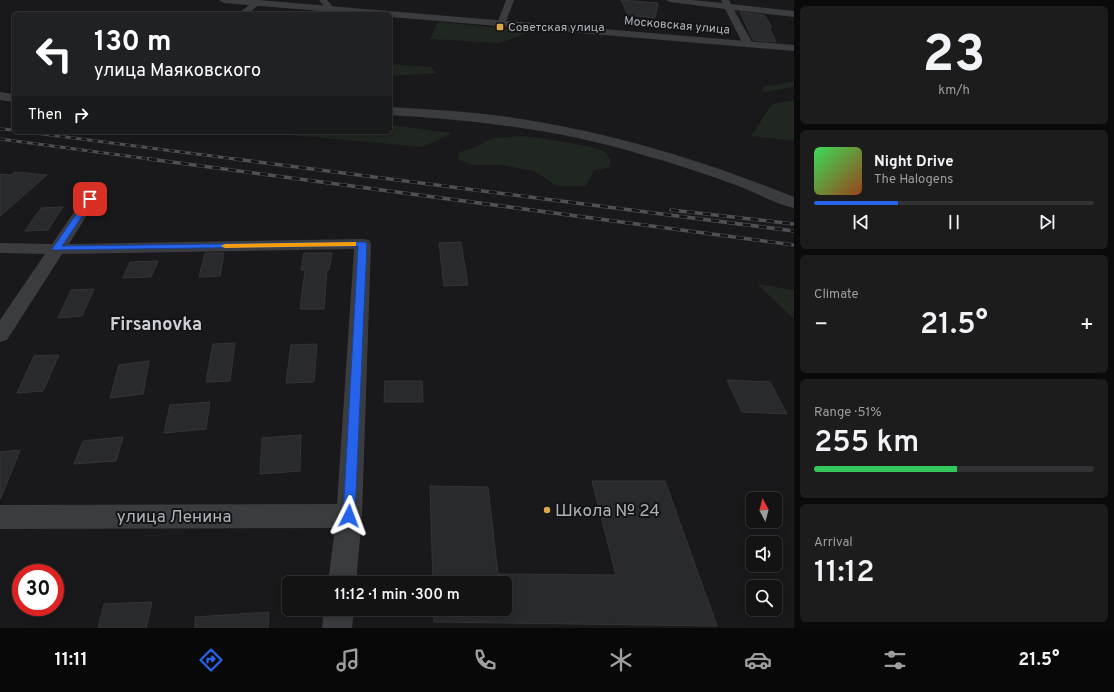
<!DOCTYPE html>
<meta charset="utf-8">
<style>
:root{--surface:#131314;--page:#1c1c1d;--text:#f1f3f6;--muted:#9d9ea0;--line:#323234;--accent:#2563eb}
body{margin:0;font-family:Overpass,sans-serif;background:var(--page);color:var(--text);height:100vh;display:flex;flex-direction:column;font-size:15px;white-space:nowrap}
*{box-sizing:border-box;margin:0}
p{font-size:13px;color:var(--muted)}
.icon{flex:none;width:22px;height:22px;fill:none;stroke:currentColor;stroke-width:2;stroke-linecap:round;stroke-linejoin:round}
.map{position:relative;flex:1;overflow:hidden}
.drawer{display:flex;flex-direction:column;gap:6px;padding:6px;background:#0a0a0b;width:320px}
.drawer>*{flex:none}
.banner{position:absolute;left:12px;top:12px;width:380px;height:122px;border-radius:6px;box-shadow:0 2px 10px #0003,0 0 0 1px var(--line);background:#202124;color:#fff;overflow:hidden}
.needle{width:26px;rotate:353deg}
.tools{position:absolute;left:746px;top:492px;display:grid;gap:8px}
.tools a{display:grid;place-items:center;width:36px;height:36px;border-radius:6px;background:var(--surface);box-shadow:0 2px 10px #0003,0 0 0 1px var(--line);font-size:20px}
.speed{position:absolute;left:12px;top:564px;display:flex;gap:8px;font-size:20px;font-weight:700;text-align:center}
.speed>*{display:grid;place-content:center;width:52px;height:52px;border-radius:50%;background:var(--surface);box-shadow:0 2px 10px #0003,0 0 0 1px var(--line);line-height:1}
.speed .limit{border:6px solid #d22;background:#fff;color:#111}
.pin{position:absolute;display:grid;place-items:center;width:34px;height:34px;color:#fff;margin:-17px;border-radius:8px;box-shadow:0 2px 6px #0006}
.me{position:absolute;width:44px;margin:-22px;rotate:3deg;stroke-linejoin:round;filter:drop-shadow(0 0 3px #0008)}
.turn{display:flex;align-items:center;gap:14px;height:84px;padding:0 16px;font-size:18px}
.turn .icon{width:52px;height:52px;stroke-width:2.5}
.turn b{display:block;font-size:28px;line-height:34px}
.then{display:flex;align-items:center;height:38px;padding:0 16px;background:#0003;gap:8px;font-size:15px}
.big{font-size:30px;font-weight:600;line-height:1.1}
.drawer .tile{flex:1;display:flex;flex-direction:column;justify-content:center;gap:6px;min-width:0;padding:0 14px;border-radius:6px;background:var(--page)}
.drawer .dial{align-items:center;gap:0}
.dial b{font-size:52px;line-height:1}
.song{display:flex;align-items:center;gap:12px}
.cover{width:48px;height:48px;border-radius:6px;background:linear-gradient(135deg,hsl(130 70% 55%),hsl(20 70% 35%))}
.played{height:4px;border-radius:2px;background:linear-gradient(90deg,var(--accent) 30%,var(--line) 30%)}
.keys{display:flex;justify-content:space-around;direction:ltr}
.heat{display:flex;justify-content:space-between;align-items:center;font-size:22px;direction:ltr}
.charge{height:6px;border-radius:3px;background:linear-gradient(90deg,#34c759 51%,var(--line) 0)}
.trip{position:absolute;left:282px;top:576px;width:230px;height:40px;border-radius:6px;background:var(--surface);box-shadow:0 2px 10px #0003,0 0 0 1px var(--line);font-weight:600;line-height:40px;text-align:center}
.menu{display:flex;height:64px;justify-content:space-around;align-items:center;background:#080808;color:var(--muted)}
.menu .icon{width:28px;height:28px}
.menu .active{color:var(--accent)}
.menu b{font-size:18px;color:var(--text)}
main{display:flex;flex:1;min-height:0}
.map>svg:first-child{display:block}
.green{fill:#202620}
.building{fill:#292a2c;stroke:#343437}
.lines{fill:none;stroke-linecap:round;stroke-linejoin:round}
.minor{fill:#3b3c40;fill-rule:evenodd}
.tertiary{fill:#3b3c40;fill-rule:evenodd}
.rail-far1-casing{stroke:#4e5055;stroke-width:3}
.rail-casing{stroke:#4e5055;stroke-width:3.5}
.rail-far1{stroke:#141416;stroke-width:2;stroke-dasharray:5.5;stroke-linecap:butt}
.rail{stroke:#141416;stroke-width:2.5;stroke-dasharray:8;stroke-linecap:butt}
.route{fill:#2563eb;stroke:#184099}
.slow{fill:#f59e0b}
.poi-dot{fill:#e0a44d;stroke:#141416;stroke-width:1.5}
.labels{text-anchor:middle;stroke-width:4;stroke-linejoin:round;paint-order:stroke}
.far-street-label{font-size:12px;fill:#adb2b9;stroke:#141416}
.far-poi-label{font-size:12px;fill:#adb2b9;stroke:#141416;text-anchor:start}
.near-poi-label{font-size:17px;fill:#adb2b9;stroke:#141416;text-anchor:start}
.near-street-label{font-size:17px;fill:#adb2b9;stroke:#141416}
.district-label{font-size:18px;font-weight:bold;fill:#ced0d6;stroke:#141416}
</style>
<main>
<div class="map">
<svg width="794" height="628" viewBox="0 0 794 628">
<rect width="100%" height="100%" fill="#19191b"/>
<g class="green">
<polygon points="438,22 534,31 499,43 430,39"/>
<polygon points="390,64 431,67 436,73 390,76"/>
<polygon points="794,81 794,87 763,92 763,86 778,85"/>
<polygon points="794,100 794,141 751,136 772,104"/>
<polygon points="390,125 452,133 423,147 256,132 390,132"/>
<path d="M522,136c14,1 74,10 83,16 2,2 4,6 6,8l-3,8 -14,2 -8,16h-29l-23,-15 -32,-6h-31l-13,-6 2,-7 13,-4 20,-10z"/>
<polygon points="757,284 794,290 794,319"/>
</g>
<g class="building">
<polygon points="621,0 658,3 655,18 628,15"/>
<polygon points="740,12 764,15 772,27 769,27 776,42 753,40"/>
<polygon points="15,172 47,175 0,216 0,174 11,175"/>
<polygon points="63,207 48,230 25,231 41,208"/>
<polygon points="461,242 468,285 444,286 439,243"/>
<polygon points="205,253 224,253 220,276 199,277"/>
<polygon points="304,253 332,253 329,270 327,270 324,309 300,309 305,270 301,270"/>
<polygon points="158,261 151,277 123,278 130,262"/>
<polygon points="94,289 82,316 58,318 71,290"/>
<polygon points="235,343 230,381 206,382 213,344"/>
<polygon points="317,344 314,382 286,383 291,345"/>
<polygon points="59,355 43,391 17,393 34,356"/>
<polygon points="149,361 143,394 110,398 119,365"/>
<polygon points="727,380 770,382 787,414 742,412"/>
<polygon points="385,381 422,381 423,402 384,402"/>
<polygon points="210,402 206,429 164,433 170,405"/>
<polygon points="301,435 300,471 260,474 262,438"/>
<polygon points="123,437 116,461 74,464 83,441"/>
<polygon points="20,450 1,498 0,498 0,452"/>
<polygon points="592,481 665,481 717,626 434,622 433,609 505,609 505,583 433,583 430,486 488,487 498,574 616,575"/>
<polygon points="152,602 146,628 98,628 104,604"/>
<polygon points="269,612 268,628 195,628 195,617"/>
</g>
<g class="lines">
<g class="minor">
<polygon points="319,0 327,0 335,9 334,11 328,11"/>
<polygon points="506,0 514,0 505,24 504,26 498,26 497,24"/>
<polygon points="666,0 692,0 723,3 721,0 729,0 731,4 794,11 794,17 734,10 753,44 748,47 743,44 725,9 670,2"/>
<polygon points="255,1 258,1 262,3 247,14 237,14"/>
<polygon points="90,195 95,196 97,199 69,244 363,239 369,240 371,244 362,516 356,583 328,583 335,528 0,529 0,505 337,504 354,249 62,254 7,340 0,342 0,320 45,254 0,253 0,243 52,244 85,196"/>
<polygon points="324,609 354,609 352,628 322,628"/>
</g>
<g class="tertiary">
<polygon points="219,0 258,0 794,45 794,51 390,17 390,14 356,14 224,3"/>
<polygon points="0,92 14,94 14,102 0,100"/>
<path d="M390,107c34,2 69,4 103,8 104,13 204,43 301,82v11c-18,-4 -36,-14 -53,-21 -32,-12 -65,-23 -98,-32 -82,-25 -168,-35 -253,-40z"/>
</g>
<g class="rail-far1-casing">
<g id="rail-far1">
<polyline points="0,129 14,130"/>
<polyline points="27,132 243,160"/>
<polyline points="0,139 157,160"/>
</g>
</g>
<g class="rail-casing">
<g id="rail">
<polyline points="149,159 794,245"/>
<polyline points="235,159 794,231"/>
<polyline points="671,210 794,224"/>
</g>
</g>
<use href="#rail-far1" class="rail-far1"/>
<use href="#rail" class="rail"/>
</g>
<polygon class="route" points="88,197 90,197 94,199 62,246 365,242 367,244 355,516 353,520 349,522 345,520 343,516 358,246 53,250 52,249"/>
<polygon class="slow" points="353,242 356,242 356,246 225,248 221,246 225,244"/>
<g class="poi-dot">
<rect x="496" y="23" width="8" height="8" rx="2"/>
<circle cx="547" cy="510" r="4"/>
</g>
<g class="labels">
<g class="far-street-label">
<text transform="translate(677 25) rotate(5)" y="4">Московская улица</text>
</g>
<g class="far-poi-label">
<text x="508" y="31">Советская улица</text>
</g>
<g class="near-poi-label">
<text x="555" y="516">Школа № 24</text>
</g>
<g class="near-street-label">
<text x="174" y="522">улица Ленина</text>
</g>
<g class="district-label">
<text x="156" y="330">Firsanovka</text>
</g>
</g>
</svg>
<div class="tools">
<a><svg class="needle" viewBox="-14 -14 28 28"><path d="M0-13l5 13h-10z" fill="#e53935"/><path d="M0 13l5-13h-10z" fill="#9d9ea0"/></svg></a>
<a><svg class="icon" aria-label="sound" viewBox="0 0 24 24"><path d="M4 9h4l5-4v14l-5-4H4zM17 9q2 3 0 6"/></svg></a>
<a><svg class="icon" aria-label="search" viewBox="0 0 24 24"><circle cx="10" cy="10" r="6"/><path d="M15 15l6 6"/></svg></a>
</div>
<div class="speed"><div class="limit">30</div></div>
<div class="pin" style="left:90px;top:199px;background:#d93025"><svg class="icon" aria-label="arrive" viewBox="0 0 24 24"><path d="M6 21V4h12l-3 4 3 4H6"/></svg></div>
<svg class="me" style="left:349px;top:516px" viewBox="-20 -20 40 40"><path d="M0-17L14 15 0 8-14 15z" fill="#2563eb" stroke="#fff" stroke-width="4"/></svg>
<div class="trip">11:12 · 1 min · 300 m</div>
<div class="banner">
<div class="turn"><svg class="icon" aria-label="left" viewBox="0 0 24 24"><path d="M17 20v-9H6M10 6l-5 5 5 5"/></svg><div><b>130 m</b>улица Маяковского</div></div>
<div class="then">Then<svg class="icon" aria-label="right" viewBox="0 0 24 24"><path d="M7 20v-9h11M14 6l5 5-5 5"/></svg></div>
</div>
</div>
<section class="drawer">
<div class="tile dial"><b>23</b><p>km/h</p></div>
<div class="tile">
<div class="song"><i class="cover"></i><div><b>Night Drive</b><p>The Halogens</p></div></div>
<div class="played"></div>
<div class="keys"><svg class="icon" aria-label="previous" viewBox="0 0 24 24"><path d="M18 5L8 12l10 7zM5 5v14"/></svg><svg class="icon" aria-label="pause" viewBox="0 0 24 24"><path d="M8 5v14M16 5v14"/></svg><svg class="icon" aria-label="next" viewBox="0 0 24 24"><path d="M6 5l10 7-10 7zM19 5v14"/></svg></div>
</div>
<div class="tile"><p>Climate</p>
<div class="heat"><a>−</a><b class="big">21.5°</b><a>+</a></div>
</div>
<div class="tile"><p>Range · 51%</p><b class="big">255 km</b><div class="charge"></div></div>
<div class="tile"><p>Arrival</p><b class="big">11:12</b></div>
</section>
</main>
<nav class="menu">
<b>11:11</b>
<svg class="icon active" aria-label="directions" viewBox="0 0 24 24"><path d="M12 3l9 9-9 9-9-9zM9 14v-3h6M13 9l2 2-2 2"/></svg>
<svg class="icon" aria-label="music" viewBox="0 0 24 24"><path d="M9 18V5l10-2v13"/><circle cx="6" cy="18" r="3"/><circle cx="16" cy="16" r="3"/></svg>
<svg class="icon" aria-label="phone" viewBox="0 0 24 24"><path d="M5 4h4l2 5-3 2q2 4 5 5l2-3 5 2v4C11 20 4 13 5 4z"/></svg>
<svg class="icon" aria-label="climate" viewBox="0 0 24 24"><path d="M12 3v18M4 7l16 10M4 17L20 7"/></svg>
<svg class="icon" aria-label="car" viewBox="0 0 24 24"><path d="M5 17H2v-5l4-1 3-4h7l3 4 3 1v5h-3M9 17h6M6 11h13"/><circle cx="7" cy="17" r="2"/><circle cx="17" cy="17" r="2"/></svg>
<svg class="icon" aria-label="filters" viewBox="0 0 24 24"><path d="M4 7h16M4 17h16"/><circle cx="9" cy="7" r="2"/><circle cx="15" cy="17" r="2"/></svg>
<b>21.5°</b>
</nav>
